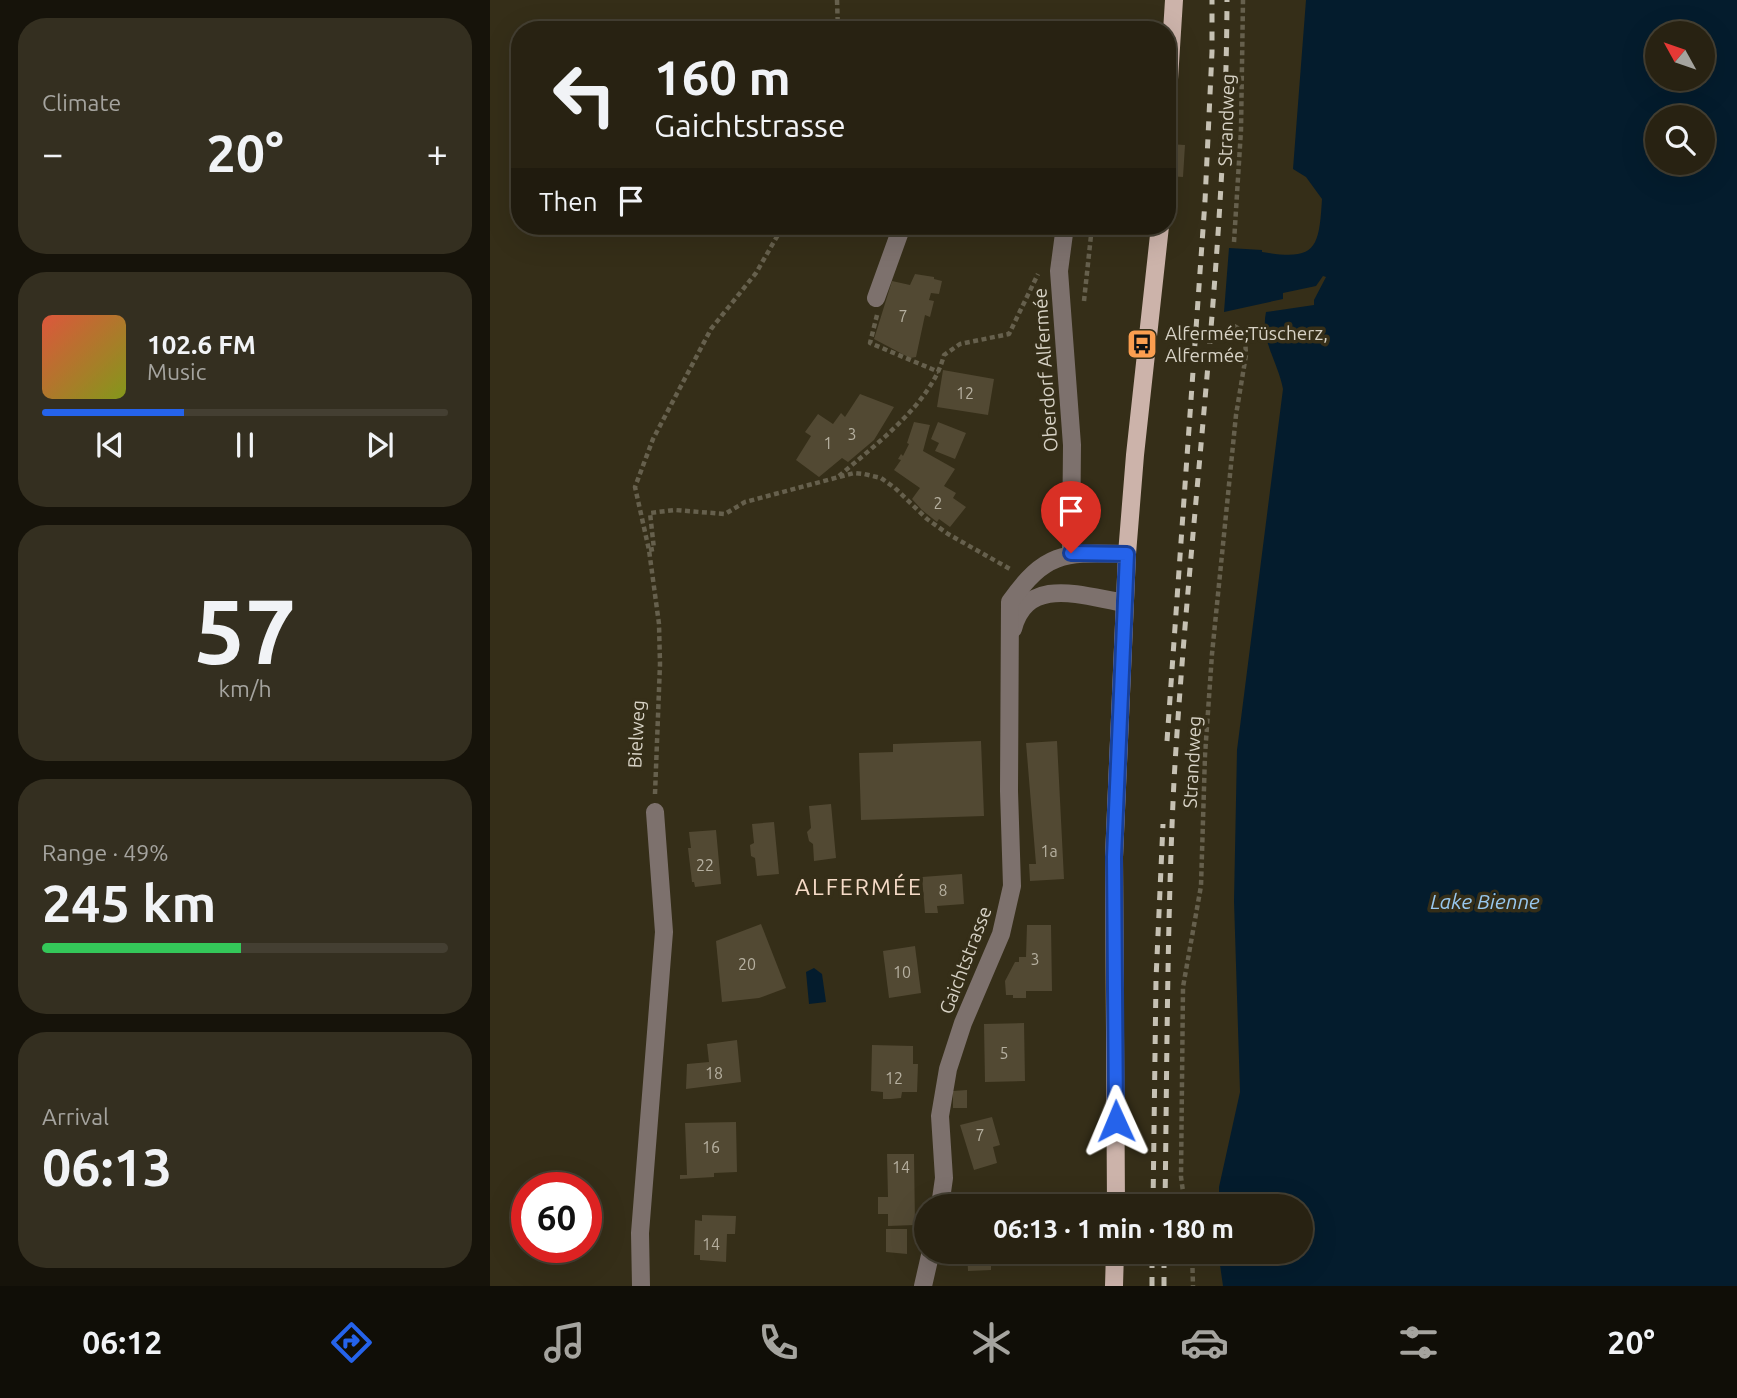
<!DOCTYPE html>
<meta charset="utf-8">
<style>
:root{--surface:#282212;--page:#342f20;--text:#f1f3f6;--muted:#a5a49f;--line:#443f32;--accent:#2563eb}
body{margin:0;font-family:Ubuntu,sans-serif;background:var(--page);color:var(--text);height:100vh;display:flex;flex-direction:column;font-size:26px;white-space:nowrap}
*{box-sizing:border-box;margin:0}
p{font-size:23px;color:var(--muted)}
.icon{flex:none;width:38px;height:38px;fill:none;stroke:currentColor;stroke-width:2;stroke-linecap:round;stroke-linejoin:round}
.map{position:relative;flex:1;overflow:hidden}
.side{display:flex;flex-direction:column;gap:18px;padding:18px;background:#16130a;width:490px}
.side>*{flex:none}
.top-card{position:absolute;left:21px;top:21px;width:665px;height:214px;border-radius:28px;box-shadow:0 7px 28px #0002,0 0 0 2px var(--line);background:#282212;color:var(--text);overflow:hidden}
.needle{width:46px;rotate:310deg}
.controls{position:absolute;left:1155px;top:21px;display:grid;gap:14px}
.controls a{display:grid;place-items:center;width:70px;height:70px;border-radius:50%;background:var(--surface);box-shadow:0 7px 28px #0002,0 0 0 2px var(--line);font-size:35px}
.speed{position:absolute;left:21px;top:1172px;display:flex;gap:14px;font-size:35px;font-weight:700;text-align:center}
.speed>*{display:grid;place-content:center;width:91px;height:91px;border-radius:50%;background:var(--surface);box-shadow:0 7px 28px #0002,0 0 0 2px var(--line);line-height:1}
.speed .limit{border:10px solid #d22;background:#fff;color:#111}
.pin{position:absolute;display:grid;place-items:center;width:60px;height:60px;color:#fff;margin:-72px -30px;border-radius:50% 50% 50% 0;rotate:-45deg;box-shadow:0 0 7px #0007}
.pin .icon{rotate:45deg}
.me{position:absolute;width:77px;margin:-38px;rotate:359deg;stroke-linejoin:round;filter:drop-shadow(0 0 5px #0008)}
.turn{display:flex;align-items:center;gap:24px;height:147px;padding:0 28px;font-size:32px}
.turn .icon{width:91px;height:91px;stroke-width:2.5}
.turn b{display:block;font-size:49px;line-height:60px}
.then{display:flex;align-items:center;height:66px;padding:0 28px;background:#0003;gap:14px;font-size:26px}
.big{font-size:52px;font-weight:700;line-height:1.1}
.side .widget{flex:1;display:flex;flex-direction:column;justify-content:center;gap:10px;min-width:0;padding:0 24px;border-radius:28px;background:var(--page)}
.side .dial{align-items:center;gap:0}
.dial b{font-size:91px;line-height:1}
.song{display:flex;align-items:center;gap:21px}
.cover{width:84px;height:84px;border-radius:10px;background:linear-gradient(135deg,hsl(10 70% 55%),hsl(70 70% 35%))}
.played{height:7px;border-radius:4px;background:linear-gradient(90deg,var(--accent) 35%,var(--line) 35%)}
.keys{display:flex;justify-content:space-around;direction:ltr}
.heat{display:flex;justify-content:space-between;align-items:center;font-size:38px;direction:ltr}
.charge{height:10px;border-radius:5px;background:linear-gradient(90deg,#34c759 49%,var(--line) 0)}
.trip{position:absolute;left:424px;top:1194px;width:399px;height:70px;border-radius:35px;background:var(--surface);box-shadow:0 7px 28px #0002,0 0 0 2px var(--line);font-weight:700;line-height:70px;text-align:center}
.tabs{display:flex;height:112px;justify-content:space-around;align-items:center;background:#100e07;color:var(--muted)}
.tabs .icon{width:49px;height:49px}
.tabs .selected{color:var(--accent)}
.tabs b{font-size:32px;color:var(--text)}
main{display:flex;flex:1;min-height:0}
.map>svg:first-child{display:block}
.water{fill:#041c2d;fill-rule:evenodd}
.building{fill:#524933}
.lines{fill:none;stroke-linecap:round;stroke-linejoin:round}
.path{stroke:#66604d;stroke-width:4.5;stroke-dasharray:5 3.5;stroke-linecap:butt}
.minor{stroke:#7d716d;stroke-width:18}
.major{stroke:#ccb3aa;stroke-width:18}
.rail{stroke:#c6c1b3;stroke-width:5;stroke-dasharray:9 9;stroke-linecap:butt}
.route-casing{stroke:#184099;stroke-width:18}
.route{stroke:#2563eb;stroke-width:12}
.labels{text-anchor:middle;stroke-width:7;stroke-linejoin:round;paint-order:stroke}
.number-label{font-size:16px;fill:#b6b0a0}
.street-label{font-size:19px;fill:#d7d2c5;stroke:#352e18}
.poi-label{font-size:19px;fill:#d7d2c5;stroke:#352e18;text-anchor:start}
.water-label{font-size:21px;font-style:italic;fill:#98c8ef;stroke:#352e18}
.quarter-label{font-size:23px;letter-spacing:2px;fill:#f6dbc7;stroke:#352e18}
</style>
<main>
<section class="side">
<div class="widget"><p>Climate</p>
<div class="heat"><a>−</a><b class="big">20°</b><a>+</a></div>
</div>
<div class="widget">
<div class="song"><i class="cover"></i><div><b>102.6 FM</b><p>Music</p></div></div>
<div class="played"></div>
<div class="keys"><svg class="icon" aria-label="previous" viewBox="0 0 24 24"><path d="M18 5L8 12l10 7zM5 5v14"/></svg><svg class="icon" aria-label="pause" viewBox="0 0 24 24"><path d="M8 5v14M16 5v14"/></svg><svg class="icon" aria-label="next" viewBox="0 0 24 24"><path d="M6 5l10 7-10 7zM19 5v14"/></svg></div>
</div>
<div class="widget dial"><b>57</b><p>km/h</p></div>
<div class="widget"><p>Range · 49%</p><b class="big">245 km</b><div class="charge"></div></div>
<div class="widget"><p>Arrival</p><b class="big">06:13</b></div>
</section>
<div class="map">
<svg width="1247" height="1286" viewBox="0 0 1247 1286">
<rect width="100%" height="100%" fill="#352e18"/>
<g class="water">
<path d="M816,0h431v1286h-514l-5,-35h82v-45h-81v-19l21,-95 -6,-191 3,-151 46,-361c-5,-27 -23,-49 -17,-77l48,-7v-5l12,-23 -3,-1 -7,10 -33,7v6l-59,13 5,-64 33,2v2c54,9 57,-3 60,-53l-16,-22 -13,-8zM1167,33h46v46h-46zM1167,117h46v46h-46z"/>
<polygon points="324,968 332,974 336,1002 319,1004 316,972"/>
</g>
<g class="building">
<polygon points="679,144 695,145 693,177 677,176 678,160 681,160 681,154 678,154"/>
<polygon points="425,274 444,277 444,279 452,281 449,294 441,293 439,300 444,301 440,317 435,315 426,357 420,358 384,339 402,281 420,285"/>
<polygon points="453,370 504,379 498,415 447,407"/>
<polygon points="370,394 404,407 384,440 358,462 352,458 329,477 306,460 321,436 315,432 328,414 343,424 351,413 355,417"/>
<polygon points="424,422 440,425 433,451 465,469 454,486 466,493 463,498 476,507 460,527 449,519 447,522 432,510 422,499 430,488 404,470 411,460 408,459 411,454 413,456 419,444 417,443"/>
<polygon points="448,422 476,433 465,459 445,451 449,443 441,439"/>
<polygon points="491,741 494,816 371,820 369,753 403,752 403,744"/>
<polygon points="567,741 574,879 540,881 539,864 546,864 536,743"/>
<polygon points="341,804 346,858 324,861 323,844 319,841 317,832 321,828 319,806"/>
<polygon points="284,822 289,874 267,876 265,858 261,856 260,845 264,843 262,824"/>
<polygon points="226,830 231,884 205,887 204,882 202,882 198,848 201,848 199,832"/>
<polygon points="472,874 474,904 447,906 448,913 435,913 432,877"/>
<polygon points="271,924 296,988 269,998 232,1002 226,941"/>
<polygon points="537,925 561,925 562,991 536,991 536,998 523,998 523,995 516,995 515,981 525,962 529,962 529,957 536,957"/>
<polygon points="425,946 431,993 399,998 393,951"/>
<polygon points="534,1023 535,1081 495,1082 494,1024"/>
<polygon points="247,1040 251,1082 196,1089 197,1064 219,1062 217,1044"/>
<polygon points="382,1045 423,1046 423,1064 428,1064 427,1092 412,1092 411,1098 401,1099 393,1099 393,1092 381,1091"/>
<polygon points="477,1090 477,1108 463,1108 463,1091"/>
<polygon points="502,1117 510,1145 503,1147 507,1163 484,1170 470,1125"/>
<polygon points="246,1122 247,1172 224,1173 224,1177 190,1179 190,1175 197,1175 195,1123"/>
<polygon points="397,1154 424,1154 425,1225 398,1226 398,1214 388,1214 388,1197 398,1197"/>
<polygon points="212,1215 246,1216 245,1234 237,1234 236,1262 210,1260 210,1255 204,1255 205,1220 212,1221"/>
<polygon points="396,1229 417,1229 417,1254 396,1252"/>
<polygon points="477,1251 569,1251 569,1263 501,1266 501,1270 478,1271"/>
</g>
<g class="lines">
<g class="path">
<polyline points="347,0 348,30"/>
<polyline points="744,242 751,130 753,0"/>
<polyline points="594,301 602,226"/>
<polyline points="387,315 380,343 449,372"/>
<path d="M349,476c36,-31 93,-73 105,-121l16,-11 49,-10 29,-60"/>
<polyline points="159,550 164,549 160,513 185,510 235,514 255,502 364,473 374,474 391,478 405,488 437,519 458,534 520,569"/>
<polyline points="165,794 170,664 169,624 159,550 145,487 163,439 221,329 266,273 293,226"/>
<polyline points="695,1206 691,1177 693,987 711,886 715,755 722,654 746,415 756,355 755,339 751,330 744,326"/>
<polyline points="702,1251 703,1286"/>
</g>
<g class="minor">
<polyline points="575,226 569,271 582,445 581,553"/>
<polyline points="386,298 412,226"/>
<path d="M523,629c14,-55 72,-32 112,-26"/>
<path d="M450,1206l4,-28 -4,-62 8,-47 15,-46 38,-89 11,-48 -3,-95 1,-189c37,-53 57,-49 117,-48"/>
<polyline points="151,1286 150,1233 174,932 165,812"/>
<polyline points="433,1286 441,1251"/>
</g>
<g class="major">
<polyline points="677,111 684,0"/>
<polyline points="626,1206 624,857 637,554 645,455 670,226"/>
<polyline points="624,1286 625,1251"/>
</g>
<g class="rail">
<polyline points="677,741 715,201 722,52 722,0"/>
<polyline points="663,1206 666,979 673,824"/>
<path d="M675,1206c2,-142 2,-284 9,-425 15,-260 52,-520 53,-781"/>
<polyline points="662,1286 662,1251"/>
<polyline points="674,1286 674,1251"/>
</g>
</g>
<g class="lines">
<g class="route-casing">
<polyline id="route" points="581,553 637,554 624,857 626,1121"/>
</g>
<use href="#route" class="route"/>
</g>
<defs>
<g id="bus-square" transform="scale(1.575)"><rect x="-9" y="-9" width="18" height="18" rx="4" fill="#fb9e50" stroke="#352e18"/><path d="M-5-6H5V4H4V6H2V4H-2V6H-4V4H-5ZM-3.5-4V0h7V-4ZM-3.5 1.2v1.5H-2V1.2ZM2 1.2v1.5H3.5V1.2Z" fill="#111"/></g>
</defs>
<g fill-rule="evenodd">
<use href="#bus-square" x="652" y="344"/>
</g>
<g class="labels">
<g class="number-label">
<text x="413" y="322">7</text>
<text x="475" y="399">12</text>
<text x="362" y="440">3</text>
<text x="338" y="449">1</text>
<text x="448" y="509">2</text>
<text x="559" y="857">1a</text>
<text x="215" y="871">22</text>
<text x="453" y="896">8</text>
<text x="545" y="965">3</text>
<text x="257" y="970">20</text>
<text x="412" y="978">10</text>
<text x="514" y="1059">5</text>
<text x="224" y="1079">18</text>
<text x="404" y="1084">12</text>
<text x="490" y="1141">7</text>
<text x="221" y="1153">16</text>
<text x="411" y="1173">14</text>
<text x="221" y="1250">14</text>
</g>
<g class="street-label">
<text transform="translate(736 120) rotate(-88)" y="7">Strandweg</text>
<text transform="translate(555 370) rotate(-94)" y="7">Oberdorf Alfermée</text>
<text transform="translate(146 734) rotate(-87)" y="7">Bielweg</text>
<text transform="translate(702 762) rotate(-87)" y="7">Strandweg</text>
<text transform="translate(475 960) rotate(-69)" y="7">Gaichtstrasse</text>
</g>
<g class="poi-label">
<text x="675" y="340">Alfermée;Tüscherz,<tspan x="675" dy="22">Alfermée</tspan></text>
</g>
<g class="water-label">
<text x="995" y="909">Lake Bienne</text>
</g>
<g class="quarter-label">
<text x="369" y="895">ALFERMÉE</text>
</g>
</g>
</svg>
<div class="controls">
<a><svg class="needle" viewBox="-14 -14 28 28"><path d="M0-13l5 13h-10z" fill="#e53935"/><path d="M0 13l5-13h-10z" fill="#a5a49f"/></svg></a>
<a><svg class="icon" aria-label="search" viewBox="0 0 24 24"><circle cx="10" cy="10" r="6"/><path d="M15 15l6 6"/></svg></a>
</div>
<div class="speed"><div class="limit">60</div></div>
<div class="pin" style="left:581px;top:553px;background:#d93025"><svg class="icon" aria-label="arrive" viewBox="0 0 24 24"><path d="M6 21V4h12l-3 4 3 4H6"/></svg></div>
<svg class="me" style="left:626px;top:1121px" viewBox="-20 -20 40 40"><path d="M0-17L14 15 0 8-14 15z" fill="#2563eb" stroke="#fff" stroke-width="4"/></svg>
<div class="trip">06:13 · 1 min · 180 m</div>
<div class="top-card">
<div class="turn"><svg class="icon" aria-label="left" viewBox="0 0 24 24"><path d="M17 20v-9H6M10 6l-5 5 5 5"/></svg><div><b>160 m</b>Gaichtstrasse</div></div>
<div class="then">Then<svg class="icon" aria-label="arrive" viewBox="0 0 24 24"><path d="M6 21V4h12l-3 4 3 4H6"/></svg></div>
</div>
</div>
</main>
<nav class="tabs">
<b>06:12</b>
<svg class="icon selected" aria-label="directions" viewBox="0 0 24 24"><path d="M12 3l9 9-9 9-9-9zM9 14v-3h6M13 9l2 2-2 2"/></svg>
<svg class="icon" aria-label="music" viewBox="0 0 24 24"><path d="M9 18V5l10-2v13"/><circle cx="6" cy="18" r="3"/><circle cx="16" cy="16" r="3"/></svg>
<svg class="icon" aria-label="phone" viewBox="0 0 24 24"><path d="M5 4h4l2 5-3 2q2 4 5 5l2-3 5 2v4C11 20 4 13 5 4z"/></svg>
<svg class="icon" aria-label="climate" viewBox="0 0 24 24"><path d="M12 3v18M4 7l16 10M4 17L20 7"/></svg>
<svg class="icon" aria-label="car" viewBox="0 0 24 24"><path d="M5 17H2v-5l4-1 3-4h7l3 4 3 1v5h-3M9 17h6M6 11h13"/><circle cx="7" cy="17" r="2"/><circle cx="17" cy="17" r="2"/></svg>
<svg class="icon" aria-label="filters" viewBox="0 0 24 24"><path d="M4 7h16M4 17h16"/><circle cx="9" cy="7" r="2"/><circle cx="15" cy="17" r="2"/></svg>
<b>20°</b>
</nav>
